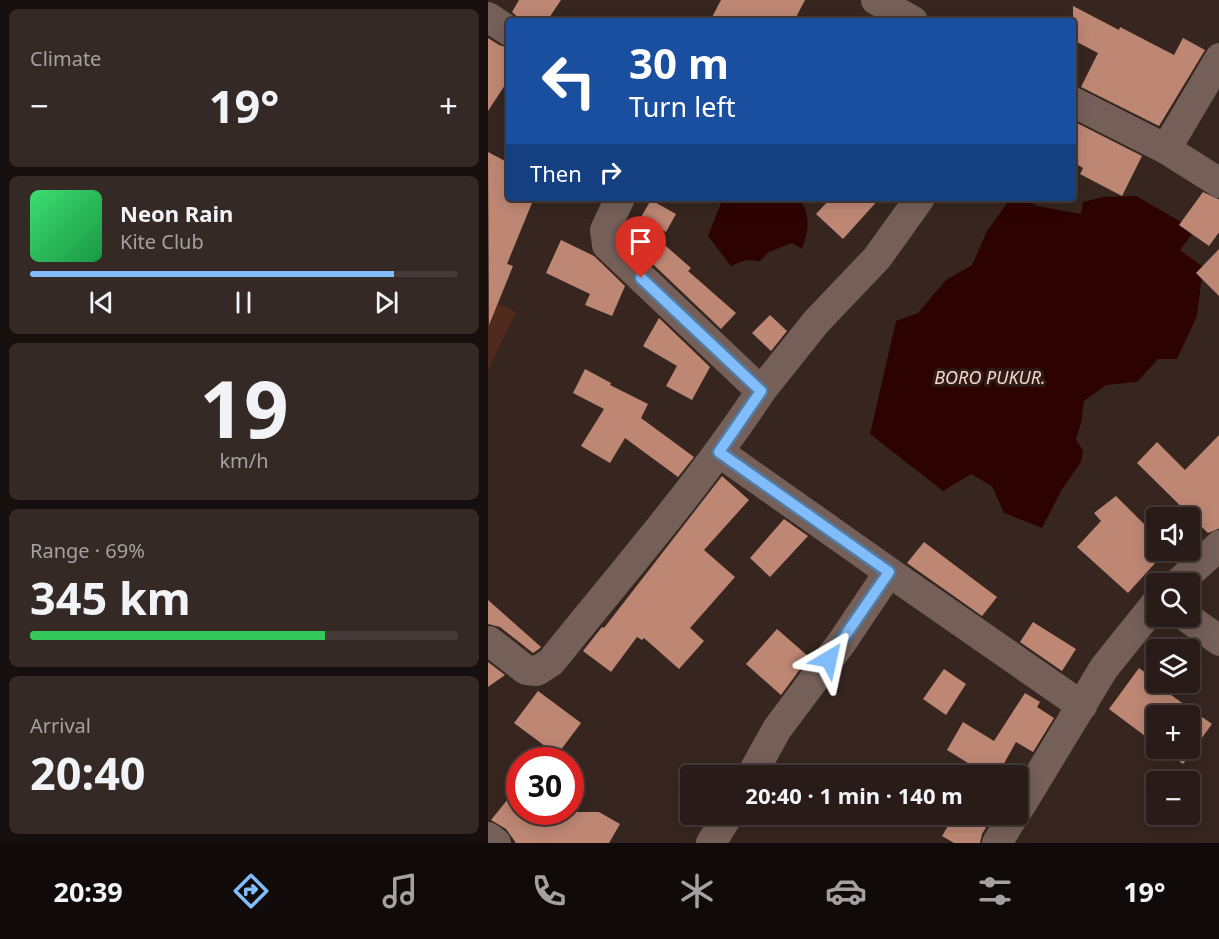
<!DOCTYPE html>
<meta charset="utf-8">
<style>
:root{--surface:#291c18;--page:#352925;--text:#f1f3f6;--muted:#a5a1a2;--line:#453a37;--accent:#80bdfa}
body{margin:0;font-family:"Noto Sans",sans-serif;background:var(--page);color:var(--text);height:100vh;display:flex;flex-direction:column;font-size:22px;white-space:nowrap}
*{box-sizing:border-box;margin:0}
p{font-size:20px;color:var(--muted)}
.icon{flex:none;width:33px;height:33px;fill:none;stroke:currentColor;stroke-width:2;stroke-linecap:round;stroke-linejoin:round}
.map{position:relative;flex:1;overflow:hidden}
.sheet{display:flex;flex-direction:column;gap:9px;padding:9px;background:#170f0d;width:488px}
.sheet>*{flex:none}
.top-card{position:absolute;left:18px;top:18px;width:570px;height:183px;border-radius:6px;box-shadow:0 3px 15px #0003,0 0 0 2px var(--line);background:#1a4fa0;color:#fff;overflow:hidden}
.tools{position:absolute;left:658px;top:507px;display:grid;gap:12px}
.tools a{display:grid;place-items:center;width:54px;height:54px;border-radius:6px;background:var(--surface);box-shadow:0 3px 15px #0003,0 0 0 2px var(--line);font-size:30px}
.speed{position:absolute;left:18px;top:747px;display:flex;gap:12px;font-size:30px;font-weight:700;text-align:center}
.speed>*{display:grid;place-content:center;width:78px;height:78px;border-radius:50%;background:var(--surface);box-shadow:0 3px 15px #0003,0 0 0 2px var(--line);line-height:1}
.speed .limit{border:9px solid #d22;background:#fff;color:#111}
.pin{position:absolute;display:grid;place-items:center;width:51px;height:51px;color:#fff;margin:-62px -26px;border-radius:50% 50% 50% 0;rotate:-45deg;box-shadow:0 0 6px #0007}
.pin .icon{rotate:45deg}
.me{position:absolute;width:66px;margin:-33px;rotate:36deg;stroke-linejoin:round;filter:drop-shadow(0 0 4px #0008)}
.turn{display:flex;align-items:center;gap:21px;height:126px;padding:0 24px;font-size:27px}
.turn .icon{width:78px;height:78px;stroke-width:2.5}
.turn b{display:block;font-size:42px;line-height:51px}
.then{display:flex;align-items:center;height:57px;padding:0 24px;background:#0003;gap:12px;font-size:22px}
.big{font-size:45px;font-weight:700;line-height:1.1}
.sheet .card{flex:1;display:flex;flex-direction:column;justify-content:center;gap:9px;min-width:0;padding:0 21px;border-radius:9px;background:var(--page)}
.sheet .dial{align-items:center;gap:0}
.dial b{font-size:78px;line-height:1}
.song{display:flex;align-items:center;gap:18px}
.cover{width:72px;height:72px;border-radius:9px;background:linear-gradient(135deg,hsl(140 70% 55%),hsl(140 70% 35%))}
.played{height:6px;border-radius:3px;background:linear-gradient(90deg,var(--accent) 85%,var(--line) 85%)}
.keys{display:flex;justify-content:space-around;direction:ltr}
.heat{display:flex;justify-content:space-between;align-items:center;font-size:33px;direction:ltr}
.charge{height:9px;border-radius:4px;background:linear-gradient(90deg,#34c759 69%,var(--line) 0)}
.trip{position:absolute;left:192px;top:765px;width:348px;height:60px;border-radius:6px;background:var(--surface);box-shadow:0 3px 15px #0003,0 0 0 2px var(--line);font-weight:700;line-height:60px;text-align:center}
.dock{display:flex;height:96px;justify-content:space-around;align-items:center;background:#100b0a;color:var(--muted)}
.dock .icon{width:42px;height:42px}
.dock .current{color:var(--accent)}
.dock b{font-size:27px;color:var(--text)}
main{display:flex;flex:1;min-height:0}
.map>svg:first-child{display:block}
.green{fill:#4f2a1d}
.water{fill:#2d0300}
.building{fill:#be8774}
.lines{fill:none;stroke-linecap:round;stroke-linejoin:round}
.minor{stroke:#756059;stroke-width:30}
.route-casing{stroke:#537ba2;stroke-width:15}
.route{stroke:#80bdfa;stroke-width:10}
.labels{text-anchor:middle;stroke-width:6;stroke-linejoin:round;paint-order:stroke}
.water-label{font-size:18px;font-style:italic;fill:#f6d4c8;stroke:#2d1c17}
</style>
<main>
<section class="sheet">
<div class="card"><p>Climate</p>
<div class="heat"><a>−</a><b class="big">19°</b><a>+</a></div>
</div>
<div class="card">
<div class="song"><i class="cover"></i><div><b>Neon Rain</b><p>Kite Club</p></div></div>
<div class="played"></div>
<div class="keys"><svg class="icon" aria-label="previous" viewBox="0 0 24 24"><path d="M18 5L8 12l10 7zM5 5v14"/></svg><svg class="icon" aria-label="pause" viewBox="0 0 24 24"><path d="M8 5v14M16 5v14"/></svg><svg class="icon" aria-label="next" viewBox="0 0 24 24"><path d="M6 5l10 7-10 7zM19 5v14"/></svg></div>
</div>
<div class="card dial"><b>19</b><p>km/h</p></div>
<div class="card"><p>Range · 69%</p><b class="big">345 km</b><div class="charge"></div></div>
<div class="card"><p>Arrival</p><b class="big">20:40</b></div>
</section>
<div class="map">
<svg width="732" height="843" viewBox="0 0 732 843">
<rect width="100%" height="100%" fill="#372620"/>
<polygon class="green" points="0,299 28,312 0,370"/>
<g class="water">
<polygon points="648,196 707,230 692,250 715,267 709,316 689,359 670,359 649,382 618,385 596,401 593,423 588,439 595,451 593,462 574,489 554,528 516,513 504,486 483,474 455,491 382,434 408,321 430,313 458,280 484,265 499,231 523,198 535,198 549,206 593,214 595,202 615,197"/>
<path d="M235,198h76c12,18 10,31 3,51l-10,-6 -23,9 -9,9 -14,-1 -15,6 -23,-30z"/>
</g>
<g class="building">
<polygon points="31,0 73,0 59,21 34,21 24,12"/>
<polygon points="233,0 317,0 306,21 222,21"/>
<polygon points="585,6 631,30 632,27 686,55 695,38 717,50 671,126 593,87 610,53 585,40"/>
<polygon points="0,38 11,45 21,48 21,79 0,111"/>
<polygon points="585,121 654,156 634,196 592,174 595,168 585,162"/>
<polygon points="0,152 21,163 21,198 46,198 19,264 25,266 1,325"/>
<polygon points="715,192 732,200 732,231 721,246 691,225"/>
<polygon points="343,198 392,198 355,239 328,214"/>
<polygon points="163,200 188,214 178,232 153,217"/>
<polygon points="163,233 203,268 200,271 248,313 233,329 149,249"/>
<polygon points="73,240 106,256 137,286 124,316 97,305 102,294 58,273"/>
<polygon points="732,248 732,297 708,273"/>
<polygon points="282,315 299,331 283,351 264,333"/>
<polygon points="171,318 222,367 204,400 178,386 189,366 155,346"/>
<polygon points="97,369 123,383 122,385 160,404 153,418 206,457 190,477 137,438 122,463 93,446 116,409 85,393"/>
<polygon points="732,434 732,528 720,533 649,463 669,442 697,470"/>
<polygon points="234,476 261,500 216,550 247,577 202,628 216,641 191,669 156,638 154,640 149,637 123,672 95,651 114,627 116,628"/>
<polygon points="628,496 669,537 669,561 640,593 589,547 613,521 606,513"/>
<polygon points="296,519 320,536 282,577 262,558"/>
<polygon points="436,542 509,597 494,616 419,563"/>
<polygon points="0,600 53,647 51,649 45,653 12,627 0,624"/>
<polygon points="545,622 588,649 574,671 532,642"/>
<polygon points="289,629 321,657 293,695 258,664"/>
<polygon points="0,662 17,675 0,687"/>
<polygon points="651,668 684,692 683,695 724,724 695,764 674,748 702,748 702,716 669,716 669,745 621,709"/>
<polygon points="456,669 478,684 458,715 435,699"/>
<polygon points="50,691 93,723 69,755 26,723"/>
<polygon points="537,693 552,702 549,707 566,718 545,752 528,742 509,776 472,776 480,763 459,750 475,722 506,741"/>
<polygon points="32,784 32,812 111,812 132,824 121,843 28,843 18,829 3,820"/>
<polygon points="467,814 506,814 494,834 492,843 466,843 454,836"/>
</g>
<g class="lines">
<g class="minor">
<polyline points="388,0 425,21"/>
<polyline points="0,17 21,31"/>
<polyline points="585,102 678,149 732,183"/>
<polyline points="678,149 732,58"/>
<polyline points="273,391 328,322 389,258 432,198"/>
<polyline points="231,452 401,572 354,642 289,729 263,776"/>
<polyline points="401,572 594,706"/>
<polyline points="689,584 732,545"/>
<polyline points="697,616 732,641"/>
<path d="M1,641l37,29 11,1 14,-9c71,-89 147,-175 210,-271l-154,-146 -2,-15 15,-32"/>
<polyline points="530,810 616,668 669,602"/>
<polyline points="0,837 8,843"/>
<polyline points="223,843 241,814"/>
<polyline points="509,843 527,814"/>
</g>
</g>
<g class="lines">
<g class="route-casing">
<polyline id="route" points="153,278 273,391 231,452 401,572 341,659"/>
</g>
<use href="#route" class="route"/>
</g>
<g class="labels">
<g class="water-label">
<text x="502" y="384">BORO PUKUR.</text>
</g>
</g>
</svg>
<div class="tools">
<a><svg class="icon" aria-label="sound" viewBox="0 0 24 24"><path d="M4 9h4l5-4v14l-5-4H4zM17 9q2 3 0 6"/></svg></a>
<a><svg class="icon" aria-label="search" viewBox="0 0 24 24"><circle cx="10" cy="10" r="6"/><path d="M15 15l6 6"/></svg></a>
<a><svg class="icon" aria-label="layers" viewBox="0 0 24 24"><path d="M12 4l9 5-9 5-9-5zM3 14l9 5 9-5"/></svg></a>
<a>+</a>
<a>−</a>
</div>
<div class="speed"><div class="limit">30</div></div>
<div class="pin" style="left:153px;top:278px;background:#d93025"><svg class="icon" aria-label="arrive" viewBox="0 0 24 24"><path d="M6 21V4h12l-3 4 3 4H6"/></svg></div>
<svg class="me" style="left:341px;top:659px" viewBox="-20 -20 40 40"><path d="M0-17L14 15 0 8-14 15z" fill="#80bdfa" stroke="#fff" stroke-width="4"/></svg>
<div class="trip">20:40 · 1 min · 140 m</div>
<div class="top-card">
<div class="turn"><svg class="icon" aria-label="left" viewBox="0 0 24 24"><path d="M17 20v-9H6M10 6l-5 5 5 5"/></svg><div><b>30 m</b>Turn left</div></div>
<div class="then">Then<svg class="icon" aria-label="right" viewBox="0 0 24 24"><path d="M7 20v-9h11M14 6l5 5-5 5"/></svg></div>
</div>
</div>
</main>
<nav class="dock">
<b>20:39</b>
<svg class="icon current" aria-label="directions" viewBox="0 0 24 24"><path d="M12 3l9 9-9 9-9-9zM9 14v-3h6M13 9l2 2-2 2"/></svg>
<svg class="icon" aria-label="music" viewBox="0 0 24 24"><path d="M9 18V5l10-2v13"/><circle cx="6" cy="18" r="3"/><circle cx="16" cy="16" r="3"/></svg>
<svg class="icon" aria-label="phone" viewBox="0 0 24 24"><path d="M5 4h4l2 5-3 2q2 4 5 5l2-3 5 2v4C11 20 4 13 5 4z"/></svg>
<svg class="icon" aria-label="climate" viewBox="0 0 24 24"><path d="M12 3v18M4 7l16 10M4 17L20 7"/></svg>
<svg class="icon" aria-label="car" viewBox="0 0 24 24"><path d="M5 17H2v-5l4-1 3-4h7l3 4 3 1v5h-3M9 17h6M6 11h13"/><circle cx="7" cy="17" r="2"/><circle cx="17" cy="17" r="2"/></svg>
<svg class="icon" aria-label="filters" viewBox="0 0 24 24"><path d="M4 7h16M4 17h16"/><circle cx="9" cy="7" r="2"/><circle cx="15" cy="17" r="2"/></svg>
<b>19°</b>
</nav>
